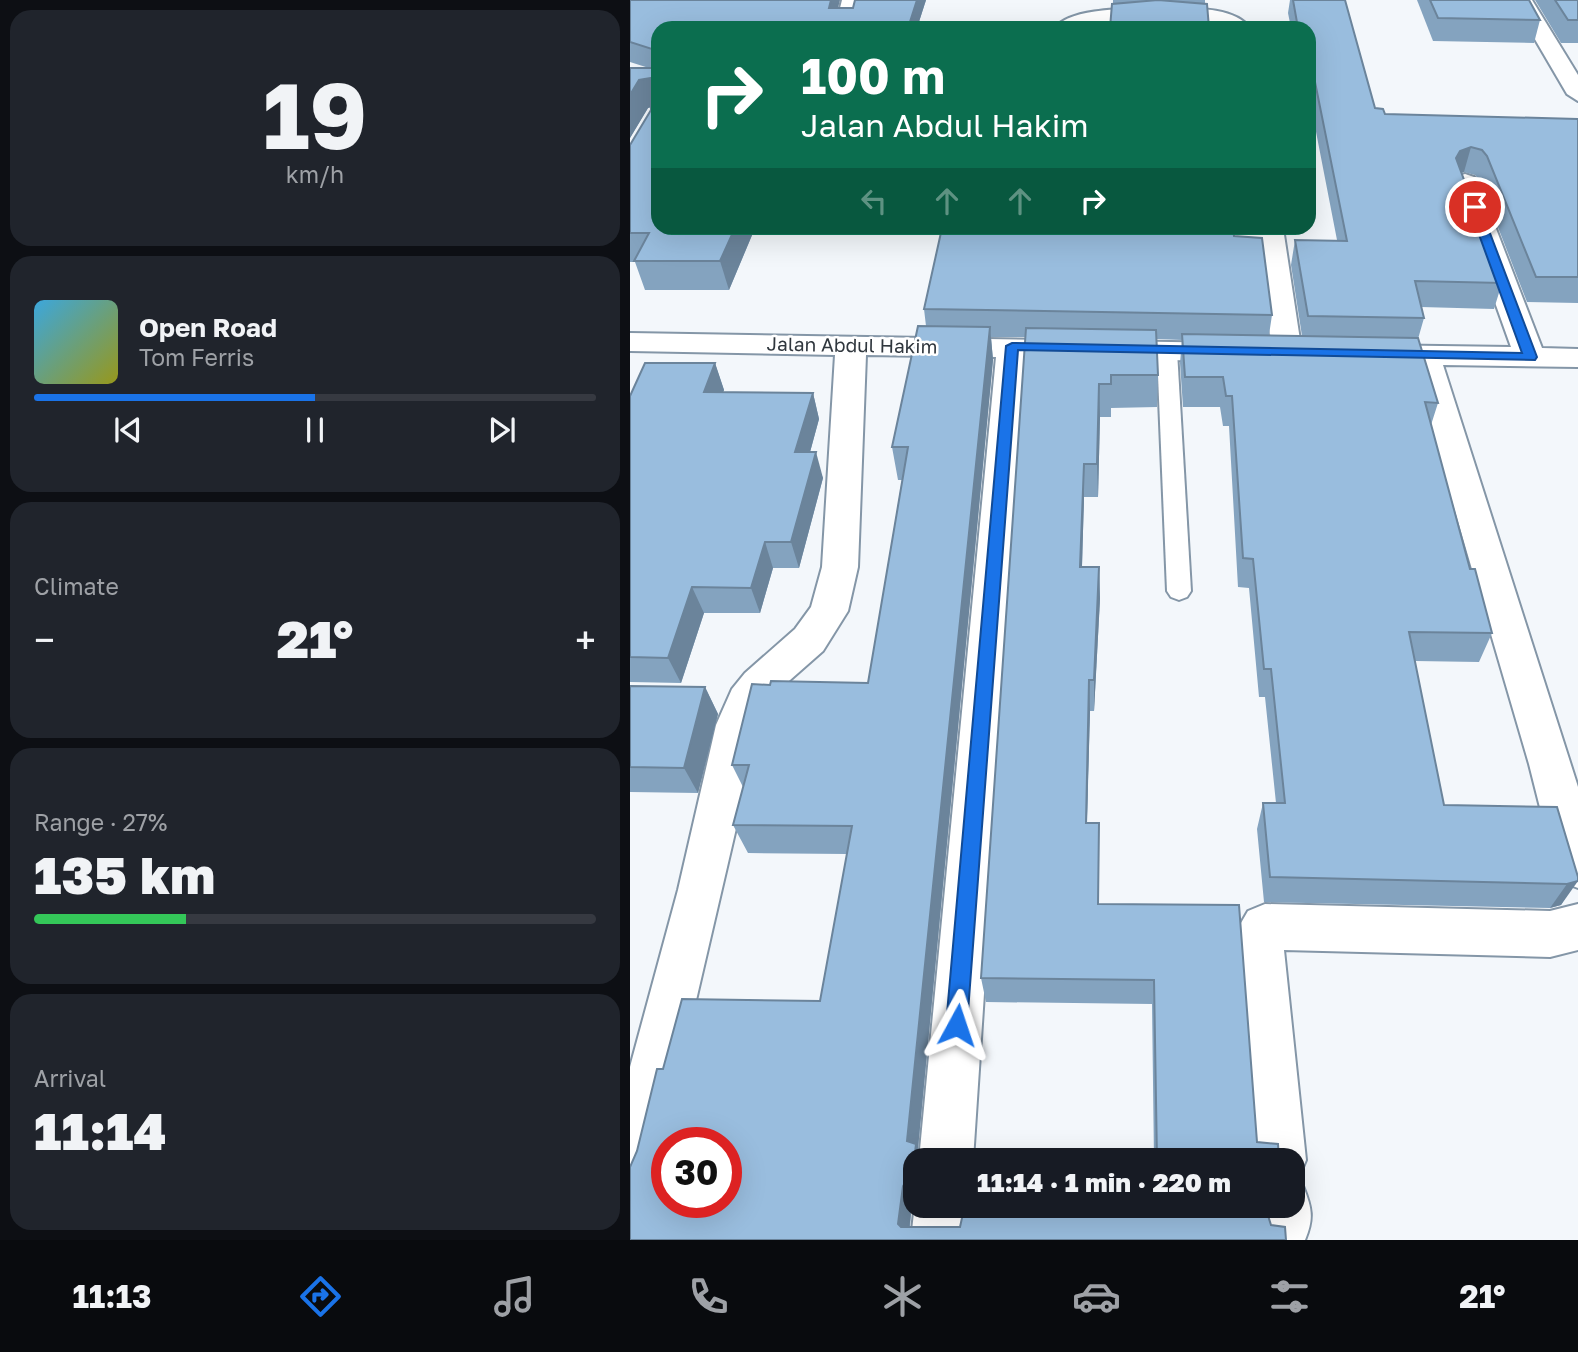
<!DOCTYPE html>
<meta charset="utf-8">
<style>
:root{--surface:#171b24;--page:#20242c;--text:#f1f3f6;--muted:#9ea1a6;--line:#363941;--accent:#1a73e8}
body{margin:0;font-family:"Golos Text",sans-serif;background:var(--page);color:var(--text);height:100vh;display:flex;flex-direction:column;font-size:26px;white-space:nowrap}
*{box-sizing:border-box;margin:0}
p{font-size:23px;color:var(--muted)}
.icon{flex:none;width:38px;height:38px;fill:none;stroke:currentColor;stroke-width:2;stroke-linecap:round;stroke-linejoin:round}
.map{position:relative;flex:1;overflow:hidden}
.panel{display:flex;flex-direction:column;gap:10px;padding:10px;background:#0d0f14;width:630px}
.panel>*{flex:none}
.hud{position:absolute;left:21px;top:21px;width:665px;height:214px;border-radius:21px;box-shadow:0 7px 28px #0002;background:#0b6e4f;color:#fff;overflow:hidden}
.speed{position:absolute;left:21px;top:1127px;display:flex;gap:14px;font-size:35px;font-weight:700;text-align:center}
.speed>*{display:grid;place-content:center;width:91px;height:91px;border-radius:50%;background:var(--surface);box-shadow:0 7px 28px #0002;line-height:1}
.speed .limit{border:10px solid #d22;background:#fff;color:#111}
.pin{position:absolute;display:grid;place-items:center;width:60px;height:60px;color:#fff;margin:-30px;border:4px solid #fff;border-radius:50%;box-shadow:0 2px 7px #0007}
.me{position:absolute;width:77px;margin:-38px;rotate:5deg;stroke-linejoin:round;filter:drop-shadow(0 0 5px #0008)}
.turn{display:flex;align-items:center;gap:24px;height:147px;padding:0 35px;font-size:32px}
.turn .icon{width:91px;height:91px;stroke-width:2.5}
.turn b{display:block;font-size:49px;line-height:60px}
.lanes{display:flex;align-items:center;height:66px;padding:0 35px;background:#0003;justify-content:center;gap:35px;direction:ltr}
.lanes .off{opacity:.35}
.big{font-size:52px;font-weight:800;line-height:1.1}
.panel .tile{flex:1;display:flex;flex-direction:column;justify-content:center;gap:10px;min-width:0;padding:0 24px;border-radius:21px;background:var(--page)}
.panel .dial{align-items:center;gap:0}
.dial b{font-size:91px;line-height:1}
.song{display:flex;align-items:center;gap:21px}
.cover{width:84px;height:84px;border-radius:10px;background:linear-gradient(135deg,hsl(200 70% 55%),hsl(60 70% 35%))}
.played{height:7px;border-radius:4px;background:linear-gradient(90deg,var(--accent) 50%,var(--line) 50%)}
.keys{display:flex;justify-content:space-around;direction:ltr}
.heat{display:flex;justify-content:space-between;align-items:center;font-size:38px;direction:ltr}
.charge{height:10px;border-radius:5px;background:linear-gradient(90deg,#34c759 27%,var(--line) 0)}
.trip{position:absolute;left:273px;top:1148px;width:402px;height:70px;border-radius:21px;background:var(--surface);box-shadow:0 7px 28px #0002;font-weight:800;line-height:70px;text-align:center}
.tabs{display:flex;height:112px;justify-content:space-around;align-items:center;background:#090b0e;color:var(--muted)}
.tabs .icon{width:49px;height:49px}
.tabs .current{color:var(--accent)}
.tabs b{font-size:32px;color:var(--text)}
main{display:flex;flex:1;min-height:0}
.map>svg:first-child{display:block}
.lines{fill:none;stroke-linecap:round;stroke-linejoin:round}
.lane-casing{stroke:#8496a7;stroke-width:4}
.street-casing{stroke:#8496a7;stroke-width:4}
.lane{fill:#fff;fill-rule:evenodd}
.street{fill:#fff;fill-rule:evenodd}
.wall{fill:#84a3bf}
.shaded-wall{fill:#6b849b}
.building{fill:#99bdde;stroke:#6b849b;stroke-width:2;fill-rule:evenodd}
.route{fill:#1a73e8;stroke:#114b97;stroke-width:2}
.labels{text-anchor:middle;stroke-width:5;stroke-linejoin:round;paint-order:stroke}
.far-street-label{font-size:19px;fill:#30373e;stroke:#fff}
</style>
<main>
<section class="panel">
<div class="tile dial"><b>19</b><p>km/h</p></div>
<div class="tile">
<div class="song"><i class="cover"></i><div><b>Open Road</b><p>Tom Ferris</p></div></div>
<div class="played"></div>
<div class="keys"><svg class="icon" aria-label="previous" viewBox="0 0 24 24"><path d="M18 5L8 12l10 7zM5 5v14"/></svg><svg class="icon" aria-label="pause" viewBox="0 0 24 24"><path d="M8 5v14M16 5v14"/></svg><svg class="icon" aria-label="next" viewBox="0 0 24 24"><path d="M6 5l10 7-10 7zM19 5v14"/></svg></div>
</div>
<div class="tile"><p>Climate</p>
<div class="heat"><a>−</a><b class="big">21°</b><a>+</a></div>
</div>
<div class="tile"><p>Range · 27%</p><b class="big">135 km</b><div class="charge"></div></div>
<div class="tile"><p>Arrival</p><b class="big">11:14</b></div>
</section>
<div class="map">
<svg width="948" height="1240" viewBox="0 0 948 1240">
<rect width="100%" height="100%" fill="#f3f7fb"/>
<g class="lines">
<g class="lane-casing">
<polygon id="lane" points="537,345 547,351 561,591 557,597 549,600 541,597 537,591 527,351"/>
</g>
<g class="street-casing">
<g id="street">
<polygon points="212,0 232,0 225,28 205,28"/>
<polygon points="882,0 902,0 948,75 948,101 937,94"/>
<path d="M527,8c26,1 76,-4 93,20l-93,-8 -102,8c15,-21 77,-19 102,-20z"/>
<polygon points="835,174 844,177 848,182 912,348 948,349 948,367 813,365 948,787 948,888 932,882 925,867 899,764 782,364 729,361 725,354 729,347 740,345 881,347 822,182 826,177"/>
<polygon points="450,228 653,228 672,353 668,360 657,362 646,360 642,353 628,238 463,236 454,234"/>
<polygon points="0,333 603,343 614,345 618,352 614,359 603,361 396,358 343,1160 289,1160 366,357 236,355 228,567 218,611 193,651 143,695 134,708 27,1168 19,1187 0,1195 0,1067 48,890 86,725 102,689 115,673 165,629 181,607 192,567 205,355 0,351"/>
<polygon points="635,904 920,911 948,904 948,950 920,957 654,950 676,1160 668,1179 663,1181 663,1160 622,1160 604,935 618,911"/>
<path d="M663,1182l10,4c9,22 11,32 2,54h-40l-10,-34h38z"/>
<polygon points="285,1203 285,1206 340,1206 337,1240 281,1240"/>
</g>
</g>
<use href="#lane" class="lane"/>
<use href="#street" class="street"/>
</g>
<g class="wall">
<polygon points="0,0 223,8 296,0 287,28 28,28 28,228 125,228 99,290 15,290 5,262 0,262 0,145 21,110 21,107 18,108 0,138 0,68 19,68 0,62"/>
<rect x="483" y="0" width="92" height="4"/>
<polygon points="660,0 715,0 745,108 755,114 948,119 948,303 897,302 850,181 845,175 834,172 831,173 872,283 864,309 791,307 794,318 788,339 808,403 801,425 840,569 862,633 849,662 785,661 814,805 948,877 931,905 920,908 634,902 627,829 633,803 646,803 635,697 629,697 619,588 608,587 599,426 593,426 590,407 553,407 550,363 552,340 527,339 528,375 527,407 481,408 481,417 470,417 468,497 454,497 452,567 469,567 470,599 464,711 460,711 457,823 469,851 468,904 609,905 627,1142 649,1160 524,1160 522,1004 356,1002 351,978 396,337 361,337 363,360 288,1148 294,1160 285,1160 285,1200 282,1203 280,1227 330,1227 525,1211 525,1206 635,1206 641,1225 0,1240 7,1151 33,1069 190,1001 217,854 118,853 103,825 113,787 102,765 140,685 238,683 272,480 268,480 262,447 296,326 294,309 312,228 378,228 377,233 604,236 642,315 639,335 672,336 661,265 665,240 707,240 681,106 679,106 679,28 661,28 658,13"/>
<polygon points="787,0 899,0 910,20 904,43 803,41"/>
<polygon points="905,0 948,0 948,43 931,43"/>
<polygon points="85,363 94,390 93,392 183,393 189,419 180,452 193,478 169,568 143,568 130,613 74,613 51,683 0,682 0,396"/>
<polygon points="0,686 75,687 88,714 68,793 0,792"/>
</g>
<g class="shaded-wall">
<polygon points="201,0 210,0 203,28 199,8"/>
<polygon points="287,0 296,0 287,28 278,28"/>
<polygon points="21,78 28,105 18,108 0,138 0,95 9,80"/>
<polygon points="841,147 834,172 824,175 826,158 830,151"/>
<polygon points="105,228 125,228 99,290 90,261"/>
<polygon points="371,228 378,228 373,258 370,233"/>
<polygon points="360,327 363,360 288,1148 294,1160 285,1160 285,1194 281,1186 277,1141"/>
<polygon points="85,363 94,390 83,418 74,392"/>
<polygon points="469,384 470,417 468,497 467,464"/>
<polygon points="183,393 189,419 173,478 165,452"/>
<polygon points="186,452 193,478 169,568 161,542"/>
<polygon points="454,464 454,497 451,599 450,567"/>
<polygon points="135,542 143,568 130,613 121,588"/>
<polygon points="469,567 470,599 464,711 464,680"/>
<polygon points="62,587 74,613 51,683 38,658"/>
<polygon points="459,680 460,711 456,851 456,823"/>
<polygon points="75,687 88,714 68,793 54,768"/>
<polygon points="948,881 931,905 920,908 937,884"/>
<polygon points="275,1183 285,1200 282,1203 278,1240 268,1224 273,1186"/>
</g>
<g class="building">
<polygon points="0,0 201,0 199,8 223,8 225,0 287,0 278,28 28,28 28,51 0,42"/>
<polygon points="528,0 577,4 579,28 480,28 482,4"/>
<polygon points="663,0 715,0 745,108 753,109 755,114 948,119 948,277 906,277 857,156 852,150 841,147 830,151 826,158 872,283 785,281 794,318 678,316 665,240 717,241 685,82 679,82 679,28 668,28"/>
<polygon points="800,0 899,0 910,20 808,18"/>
<polygon points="925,0 948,0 948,20 938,20"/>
<polygon points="0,68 28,68 28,228 105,228 90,261 4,261 19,233 0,233 0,145 21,110 21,78 9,80 0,95"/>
<polygon points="312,228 371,228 370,233 471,234 472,228 603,228 604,236 632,238 642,315 294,309"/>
<path d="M288,326l72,1 -83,814 9,3 -5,42 -6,-3 -2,3 -5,38 3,3h59l4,-18 194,2 -1,-5h108l6,19 14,2 1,13h-656v-73l7,-16 20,-82h6l19,-70 138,2 32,-175 -119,-1 16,-60h-17l20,-81 18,1 1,-4 97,2 40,-236h-16zM37,1143h59v59h-59z"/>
<polygon points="396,328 526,330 528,375 481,375 481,384 469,384 467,464 454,464 450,567 469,567 464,680 459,680 456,823 469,823 468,904 609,905 627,1142 648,1144 649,1160 527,1160 524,980 351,978"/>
<polygon points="552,334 788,338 808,403 795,402 840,569 845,569 862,633 779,632 814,805 927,807 948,877 948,881 937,884 640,877 633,803 655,803 641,669 634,669 623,559 613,558 602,396 596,396 593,377 555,377"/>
<polygon points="15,363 85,363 74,392 183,393 165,452 186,452 161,542 135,542 121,588 62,587 38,658 0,657 0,396"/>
<polygon points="0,686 75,687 54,768 0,767"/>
</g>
<polygon class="route" points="845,204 850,207 907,357 905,360 388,350 337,1025 334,1032 327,1035 320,1032 316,1025 376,346 382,343 892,353 839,207"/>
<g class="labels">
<g class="far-street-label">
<text transform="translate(222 345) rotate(1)" y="7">Jalan Abdul Hakim</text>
</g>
</g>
</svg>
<div class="speed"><div class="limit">30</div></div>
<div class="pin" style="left:845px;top:207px;background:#d93025"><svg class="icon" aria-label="arrive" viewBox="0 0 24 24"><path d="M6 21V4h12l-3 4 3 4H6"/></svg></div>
<svg class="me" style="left:327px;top:1025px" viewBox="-20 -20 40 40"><path d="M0-17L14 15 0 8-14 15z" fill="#1a73e8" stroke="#fff" stroke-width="4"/></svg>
<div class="trip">11:14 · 1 min · 220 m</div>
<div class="hud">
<div class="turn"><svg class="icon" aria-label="right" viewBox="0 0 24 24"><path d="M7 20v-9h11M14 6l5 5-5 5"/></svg><div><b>100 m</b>Jalan Abdul Hakim</div></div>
<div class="lanes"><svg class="icon off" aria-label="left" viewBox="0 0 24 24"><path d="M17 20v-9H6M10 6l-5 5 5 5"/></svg><svg class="icon off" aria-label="ahead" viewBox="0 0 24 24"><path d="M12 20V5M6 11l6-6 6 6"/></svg><svg class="icon off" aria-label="ahead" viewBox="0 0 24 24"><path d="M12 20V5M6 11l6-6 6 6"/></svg><svg class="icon" aria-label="right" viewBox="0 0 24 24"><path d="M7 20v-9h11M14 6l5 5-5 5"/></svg></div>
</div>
</div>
</main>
<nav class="tabs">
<b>11:13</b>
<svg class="icon current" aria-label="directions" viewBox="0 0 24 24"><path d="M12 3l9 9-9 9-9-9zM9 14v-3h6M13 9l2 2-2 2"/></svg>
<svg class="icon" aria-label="music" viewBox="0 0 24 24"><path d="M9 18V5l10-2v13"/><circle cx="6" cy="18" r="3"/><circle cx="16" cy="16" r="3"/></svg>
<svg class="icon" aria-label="phone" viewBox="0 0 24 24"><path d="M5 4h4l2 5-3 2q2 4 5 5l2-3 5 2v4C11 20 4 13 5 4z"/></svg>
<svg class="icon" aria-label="climate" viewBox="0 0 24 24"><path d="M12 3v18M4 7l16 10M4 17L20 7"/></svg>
<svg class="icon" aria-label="car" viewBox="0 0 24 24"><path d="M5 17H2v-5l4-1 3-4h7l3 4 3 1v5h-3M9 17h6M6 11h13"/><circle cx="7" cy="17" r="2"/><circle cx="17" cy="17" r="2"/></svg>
<svg class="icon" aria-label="filters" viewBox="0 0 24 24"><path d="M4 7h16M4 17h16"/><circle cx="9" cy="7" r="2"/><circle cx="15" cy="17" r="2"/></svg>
<b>21°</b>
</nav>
